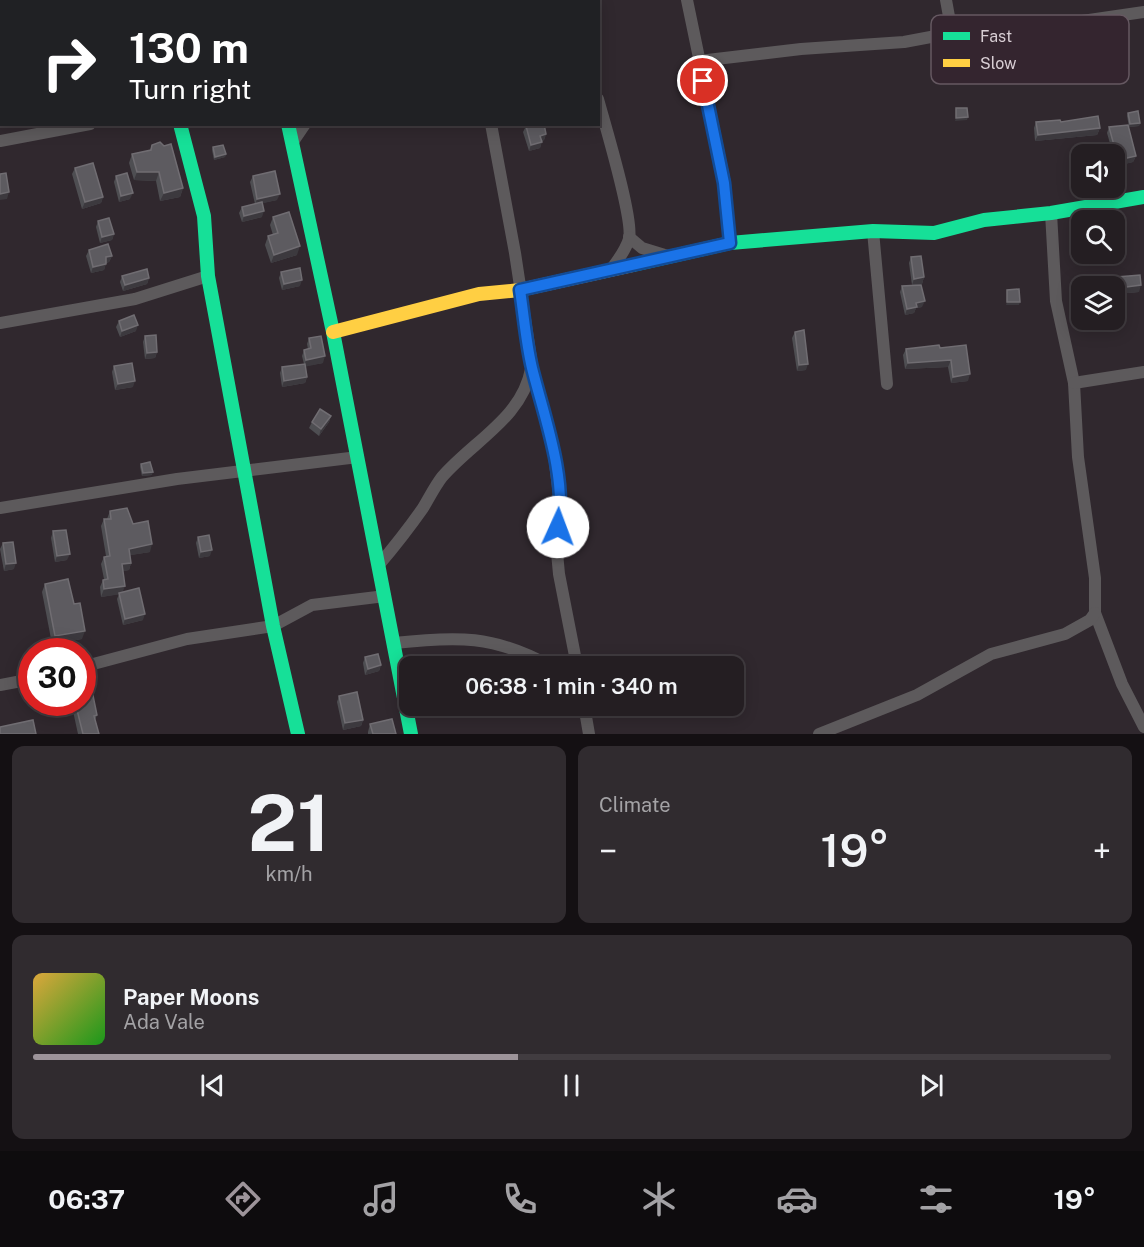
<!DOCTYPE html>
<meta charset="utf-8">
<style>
:root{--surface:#241e22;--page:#302b2f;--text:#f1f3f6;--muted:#a3a2a5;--line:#413c40;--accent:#9d949a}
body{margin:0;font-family:"Public Sans",sans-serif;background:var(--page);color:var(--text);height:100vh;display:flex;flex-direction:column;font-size:22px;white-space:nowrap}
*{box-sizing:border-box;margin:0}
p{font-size:20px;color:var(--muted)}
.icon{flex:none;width:33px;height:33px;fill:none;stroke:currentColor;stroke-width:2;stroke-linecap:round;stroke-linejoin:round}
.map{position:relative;height:734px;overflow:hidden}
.side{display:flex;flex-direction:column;gap:12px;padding:12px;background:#141013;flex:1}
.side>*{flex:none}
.banner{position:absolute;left:0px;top:0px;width:600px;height:126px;box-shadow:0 3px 15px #0003,0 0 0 2px var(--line);background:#202124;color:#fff;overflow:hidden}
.buttons{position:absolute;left:1071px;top:144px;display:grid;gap:12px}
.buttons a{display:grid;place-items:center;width:54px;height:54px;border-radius:12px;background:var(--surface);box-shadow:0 3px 15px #0003,0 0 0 2px var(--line);font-size:30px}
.speed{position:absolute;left:18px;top:638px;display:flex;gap:12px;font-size:30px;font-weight:700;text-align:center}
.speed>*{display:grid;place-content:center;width:78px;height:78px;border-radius:50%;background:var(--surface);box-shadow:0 3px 15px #0003,0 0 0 2px var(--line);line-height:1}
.speed .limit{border:9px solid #d22;background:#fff;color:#111}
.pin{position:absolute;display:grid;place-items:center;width:51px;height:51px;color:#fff;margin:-26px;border:3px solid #fff;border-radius:50%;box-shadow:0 2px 6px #0007}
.me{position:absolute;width:66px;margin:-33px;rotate:2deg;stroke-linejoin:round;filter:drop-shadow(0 0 4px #0008)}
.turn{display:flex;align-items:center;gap:21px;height:126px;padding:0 30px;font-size:27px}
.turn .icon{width:78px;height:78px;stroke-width:2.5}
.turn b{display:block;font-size:42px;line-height:51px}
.big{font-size:45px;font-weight:600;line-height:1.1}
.side .widget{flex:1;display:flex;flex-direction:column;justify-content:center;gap:9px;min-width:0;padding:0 21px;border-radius:12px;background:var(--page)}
.side .dial{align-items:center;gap:0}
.dial b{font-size:78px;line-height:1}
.song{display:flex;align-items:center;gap:18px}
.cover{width:72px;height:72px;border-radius:9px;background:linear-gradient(135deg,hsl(40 70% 55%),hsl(120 70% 35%))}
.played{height:6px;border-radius:3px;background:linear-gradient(90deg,var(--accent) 45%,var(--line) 45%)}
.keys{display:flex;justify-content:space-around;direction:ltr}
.heat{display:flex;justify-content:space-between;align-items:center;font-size:33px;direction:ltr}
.side .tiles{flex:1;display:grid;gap:12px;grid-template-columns:1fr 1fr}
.widget:last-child{grid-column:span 2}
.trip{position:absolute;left:399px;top:656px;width:345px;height:60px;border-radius:12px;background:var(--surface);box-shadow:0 3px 15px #0003,0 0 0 2px var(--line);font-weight:600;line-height:60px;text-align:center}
.tab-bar{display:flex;height:96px;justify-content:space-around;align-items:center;background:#0e0c0e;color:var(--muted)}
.tab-bar .icon{width:42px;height:42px}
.tab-bar .current{color:var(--accent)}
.tab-bar b{font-size:27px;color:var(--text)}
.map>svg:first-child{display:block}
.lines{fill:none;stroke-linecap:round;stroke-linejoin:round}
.street{stroke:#5d5a5c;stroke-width:12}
.fast{stroke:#16e098;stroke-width:14}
.slow{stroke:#ffcf43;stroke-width:14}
.wall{fill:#4e4e52}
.shaded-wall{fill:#3c393e}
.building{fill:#5d5b60;stroke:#706d72;stroke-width:1.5}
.route-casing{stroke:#114b97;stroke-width:15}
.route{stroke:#1a73e8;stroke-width:10}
.key{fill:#34252f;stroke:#655861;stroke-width:1.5}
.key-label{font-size:16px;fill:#d8ced4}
</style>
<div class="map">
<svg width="1144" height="734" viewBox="0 0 1144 734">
<rect width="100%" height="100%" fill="#30282e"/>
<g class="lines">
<g class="street">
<polyline points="155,0 155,2"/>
<polyline points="261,0 262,2"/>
<polyline points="467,0 468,2"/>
<polyline points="578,0 578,2"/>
<polyline points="687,0 725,183 730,243"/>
<polyline points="946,0 952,33"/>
<polyline points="384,2 385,0"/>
<polyline points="699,61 801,49 904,42 952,33 1013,31 1144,12"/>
<path d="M598,99c7,26 36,121 31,140 -4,13 -12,22 -19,32"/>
<polyline points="491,124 515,253 532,365 554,455 561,512 556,542 559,574 577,666"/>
<polyline points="0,141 90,124"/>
<polyline points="292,143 305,124"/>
<polyline points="1051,213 1056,301 1074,383 1078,457 1095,578 1095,613 1122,684 1144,727"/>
<polyline points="873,231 887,384"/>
<polyline points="629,237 642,248 668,256"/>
<polyline points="0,323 135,299 208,276"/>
<polyline points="1074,383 1144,372"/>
<polyline points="0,508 177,479 358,457"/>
<path d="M378,566c16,-19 31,-38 45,-58 6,-10 12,-22 19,-31 31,-36 80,-59 89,-108"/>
<path d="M394,643c63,-7 100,-8 156,23"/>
<polyline points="82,667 187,639 273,626 312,605 385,596"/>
<polyline points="0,685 32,679"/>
<polyline points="584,705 589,734"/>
<polyline points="819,734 917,695 991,654 1065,634 1090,620 1095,613"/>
</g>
<g class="fast">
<polyline points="180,124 204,216 208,276 273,626 298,734"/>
<polyline points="288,124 333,332 411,734"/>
<polyline points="633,265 730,243 873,231 934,233 984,220 1051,213 1144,197"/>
</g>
<polyline class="slow" points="333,332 479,294 520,290 633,265"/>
</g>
<g class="wall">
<polygon points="1128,113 1140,123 1139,126 1129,127 1127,116"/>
<polygon points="1036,122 1061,122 1100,128 1097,135 1035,141 1034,128"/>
<polygon points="526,126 546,134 544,140 542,141 540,148 529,151 523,132"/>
<polygon points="1109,127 1136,156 1133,162 1116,166 1114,154 1113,154 1107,133"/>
<polygon points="152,145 183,188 180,197 160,201 156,181 134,180 129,163 132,154 150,150"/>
<polygon points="213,147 226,154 225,157 214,160 212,150"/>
<polygon points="75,168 103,197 101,203 82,209 72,174"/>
<polygon points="116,176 130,199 119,202 114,182"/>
<polygon points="253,176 277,200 262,203 262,217 242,222 239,213 242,207 255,204 250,182"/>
<polygon points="273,217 297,255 271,263 265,245 268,236 273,235 270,225"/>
<polygon points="98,221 114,234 112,240 100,243 96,227"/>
<polygon points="89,250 112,256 109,262 106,263 104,270 91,273 86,256"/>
<polygon points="911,257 924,277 922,284 912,285 909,263"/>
<polygon points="281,272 300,286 282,290 279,278"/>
<polygon points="122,276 149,278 147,284 123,291 120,282"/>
<polygon points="1117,277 1139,292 1117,294 1115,284"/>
<polygon points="902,286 922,307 916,308 914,313 905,315 900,292"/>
<polygon points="119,321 136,331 120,337 116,327"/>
<polygon points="795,332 806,370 797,371 792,338"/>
<polygon points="145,336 157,352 155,358 145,359 143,342"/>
<polygon points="309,338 323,363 305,366 307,377 305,383 282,387 280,373 282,367 304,364 302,356 304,350 308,349 307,344"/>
<polygon points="940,348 968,381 951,383 948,367 905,369 903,355 906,349"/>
<polygon points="114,366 133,387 115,390 112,372"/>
<polygon points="331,416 329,422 319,436 309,428 312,422"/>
<polygon points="141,464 152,475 142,476 140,467"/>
<polygon points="110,511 133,524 150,552 130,555 131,563 129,570 123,571 123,592 143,620 123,625 117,599 119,594 101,597 100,587 103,580 104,579 101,564 104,557 106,556 101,526 104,519 107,519"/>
<polygon points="53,531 67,560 55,562 51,538"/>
<polygon points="198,537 210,556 199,558 196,543"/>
<polygon points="3,543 14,569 4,571 0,549"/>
<polygon points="45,584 82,639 52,644 42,592"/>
<polygon points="365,657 381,665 379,671 365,675 363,663"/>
<polygon points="339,696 363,720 361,726 343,730 337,702"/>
<polygon points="71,702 82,702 97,715 95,720 99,734 78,734"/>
<polygon points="370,724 396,734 368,734 368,732"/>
</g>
<g class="shaded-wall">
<polygon points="91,0 98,0 98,2 86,2"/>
<polygon points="968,117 967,120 955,121 956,118"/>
<polygon points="1140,123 1139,126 1129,127 1130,124"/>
<polygon points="1100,128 1097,135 1035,141 1038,135"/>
<polygon points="546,134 544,140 538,142 540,136"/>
<polygon points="542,142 540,148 529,151 531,145"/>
<polygon points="226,154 225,157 214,160 215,157"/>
<polygon points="1136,156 1133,162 1116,166 1118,160"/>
<polygon points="137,172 159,172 156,181 134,180"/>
<polygon points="183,188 180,197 160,201 164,193"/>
<polygon points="9,192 7,199 0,200 0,194"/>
<polygon points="133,193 130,199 119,202 121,196"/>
<polygon points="280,194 277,200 255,205 257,199"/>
<polygon points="103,197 101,203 82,209 85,202"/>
<polygon points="264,211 262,217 242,222 244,216"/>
<polygon points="114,234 112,240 100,243 102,237"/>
<polygon points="300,246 297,255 271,263 274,255"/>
<polygon points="112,256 109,262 104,263 106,257"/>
<polygon points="106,264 104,270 91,273 93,267"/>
<polygon points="924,277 922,284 912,285 914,279"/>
<polygon points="149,278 147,284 123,291 125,285"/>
<polygon points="302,280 300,286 282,290 284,284"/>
<polygon points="1141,285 1139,292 1117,294 1119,288"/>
<polygon points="925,301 922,307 916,308 914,313 905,315 907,309 916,303"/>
<polygon points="1007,302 1020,302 1019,305 1006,305"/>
<polygon points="138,325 136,331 120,337 122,331"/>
<polygon points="157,352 155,358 145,359 147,353"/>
<polygon points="325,356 323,363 304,367 306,360"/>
<polygon points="951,360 948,367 905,369 908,363"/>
<polygon points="808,364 806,370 797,371 799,365"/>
<polygon points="970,374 968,381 951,383 953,377"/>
<polygon points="307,377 305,383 282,387 284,381"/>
<polygon points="135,381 133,387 115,390 118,384"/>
<polygon points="331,416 329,422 319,436 321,429"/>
<polygon points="153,472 152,475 142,476 143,473"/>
<polygon points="152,544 150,552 126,556 129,549"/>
<polygon points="212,550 210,556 199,558 201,552"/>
<polygon points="70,554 67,560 55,562 57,556"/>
<polygon points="16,563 14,569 4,571 6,564"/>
<polygon points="131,563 129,570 119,572 122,564"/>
<polygon points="125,586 122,594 101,597 104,589"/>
<polygon points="145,614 143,620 123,625 125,619"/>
<polygon points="85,631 82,639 52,644 55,636"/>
<polygon points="381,665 379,671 365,675 368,669"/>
<polygon points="363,720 361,726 343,730 345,723"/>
</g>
<g class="building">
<polygon points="80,0 91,0 86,2 80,2"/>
<polygon points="956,108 967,108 968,117 956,118"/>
<polygon points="1138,111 1140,123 1130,124 1128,113"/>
<polygon points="1098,116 1100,128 1038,135 1036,122 1060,120 1061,122"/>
<polygon points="530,124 544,124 546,134 540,136 542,142 531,145 526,126"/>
<polygon points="1128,125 1136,156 1118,160 1109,127"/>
<polygon points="160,142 164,146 171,144 183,188 164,193 159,172 137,172 132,154 151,150 152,145"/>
<polygon points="223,145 226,154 215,157 213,147"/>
<polygon points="93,163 103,197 85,202 75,168"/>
<polygon points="275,171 280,194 257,199 253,176"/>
<polygon points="6,173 9,192 0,194 0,174"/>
<polygon points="127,173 133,193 121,196 116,176"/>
<polygon points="262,202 264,211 244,216 242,207"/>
<polygon points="289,212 300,246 274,255 268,236 278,233 273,217"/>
<polygon points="109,218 114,234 102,237 98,221"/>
<polygon points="108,244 112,256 106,257 106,264 93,267 89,250"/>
<polygon points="921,256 924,277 914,279 911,257"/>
<polygon points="300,268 302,280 284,284 281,272"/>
<polygon points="147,269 149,278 125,285 122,276"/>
<polygon points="1140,275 1141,285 1119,288 1117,277"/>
<polygon points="921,285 925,301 916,303 917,307 907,309 902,286"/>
<polygon points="1019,289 1020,302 1007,302 1007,290"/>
<polygon points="134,315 138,325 122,331 119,321"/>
<polygon points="804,330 808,364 799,365 795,332"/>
<polygon points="156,335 157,352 147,353 145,336"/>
<polygon points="321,336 325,356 306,360 304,350 311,348 309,338"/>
<polygon points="939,345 940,348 966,345 970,374 953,377 951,360 908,363 906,349"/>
<polygon points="132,363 135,381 118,384 114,366"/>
<polygon points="305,364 307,377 284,381 282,367"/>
<polygon points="320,409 331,416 321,429 312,422"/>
<polygon points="150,462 153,472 143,473 141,464"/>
<polygon points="127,508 133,524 148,521 152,544 129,549 131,563 122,564 125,586 104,589 103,580 108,579 104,557 110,556 104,519 111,519 110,511"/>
<polygon points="66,530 70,554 57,556 53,531"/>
<polygon points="209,535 212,550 201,552 198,537"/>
<polygon points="13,542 16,563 6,564 3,543"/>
<polygon points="68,579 74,604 80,603 85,631 55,636 45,584"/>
<polygon points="139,588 145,614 125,619 119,593"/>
<polygon points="378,654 381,665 368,669 365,657"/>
<polygon points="90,681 97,715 94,716 99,734 83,734 75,702 82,702 82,683"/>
<polygon points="357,692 363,720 345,723 339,696"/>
<polygon points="392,719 396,734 373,734 370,724"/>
<polygon points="33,720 36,734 0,734 0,727"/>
</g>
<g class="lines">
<g class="route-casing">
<path id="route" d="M558,527c9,-49 -14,-111 -26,-159 -6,-25 -8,-52 -12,-78l210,-47 -6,-60 -21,-102"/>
</g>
<use href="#route" class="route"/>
</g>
<rect x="931" y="15" width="198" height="69" rx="9" class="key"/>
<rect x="943" y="32" width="27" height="8" fill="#16e098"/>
<rect x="943" y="59" width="27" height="8" fill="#ffcf43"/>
<g class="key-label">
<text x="980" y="42">Fast</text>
<text x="980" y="69">Slow</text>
</g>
</svg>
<div class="buttons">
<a><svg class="icon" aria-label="sound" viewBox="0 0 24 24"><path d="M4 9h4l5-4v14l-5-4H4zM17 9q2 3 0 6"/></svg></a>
<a><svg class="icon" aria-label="search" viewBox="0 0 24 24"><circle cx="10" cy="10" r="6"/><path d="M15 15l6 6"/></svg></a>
<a><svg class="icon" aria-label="layers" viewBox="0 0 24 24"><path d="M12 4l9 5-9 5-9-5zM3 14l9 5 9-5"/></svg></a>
</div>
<div class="speed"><div class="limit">30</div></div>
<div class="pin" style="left:703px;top:81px;background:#d93025"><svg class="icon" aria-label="arrive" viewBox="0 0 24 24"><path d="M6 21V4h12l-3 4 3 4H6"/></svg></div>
<svg class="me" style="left:558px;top:527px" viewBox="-20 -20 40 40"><circle r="19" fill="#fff"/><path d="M0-13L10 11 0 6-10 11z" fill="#1a73e8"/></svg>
<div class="trip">06:38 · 1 min · 340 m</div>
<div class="banner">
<div class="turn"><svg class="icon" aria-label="right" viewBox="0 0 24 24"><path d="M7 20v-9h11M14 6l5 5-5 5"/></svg><div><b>130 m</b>Turn right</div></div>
</div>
</div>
<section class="side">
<div class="tiles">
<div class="widget dial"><b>21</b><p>km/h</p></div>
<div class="widget"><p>Climate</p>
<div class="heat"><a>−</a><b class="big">19°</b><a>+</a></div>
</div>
<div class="widget">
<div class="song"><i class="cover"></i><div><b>Paper Moons</b><p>Ada Vale</p></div></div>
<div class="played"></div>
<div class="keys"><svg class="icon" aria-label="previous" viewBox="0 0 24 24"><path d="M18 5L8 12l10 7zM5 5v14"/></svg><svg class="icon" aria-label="pause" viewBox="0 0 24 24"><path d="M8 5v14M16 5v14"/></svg><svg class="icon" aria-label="next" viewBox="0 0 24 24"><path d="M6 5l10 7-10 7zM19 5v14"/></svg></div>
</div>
</div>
</section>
<nav class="tab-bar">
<b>06:37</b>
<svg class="icon current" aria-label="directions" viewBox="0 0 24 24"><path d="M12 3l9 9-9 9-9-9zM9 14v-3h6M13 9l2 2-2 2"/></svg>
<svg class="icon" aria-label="music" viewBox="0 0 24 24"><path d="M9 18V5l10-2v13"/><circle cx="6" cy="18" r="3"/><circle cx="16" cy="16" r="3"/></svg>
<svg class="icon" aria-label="phone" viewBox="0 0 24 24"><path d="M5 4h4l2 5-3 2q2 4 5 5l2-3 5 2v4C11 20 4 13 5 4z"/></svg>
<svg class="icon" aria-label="climate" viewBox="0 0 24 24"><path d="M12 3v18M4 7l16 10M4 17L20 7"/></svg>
<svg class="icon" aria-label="car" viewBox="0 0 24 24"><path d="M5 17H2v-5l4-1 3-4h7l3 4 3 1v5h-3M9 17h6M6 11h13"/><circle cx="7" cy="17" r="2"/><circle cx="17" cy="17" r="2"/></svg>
<svg class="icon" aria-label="filters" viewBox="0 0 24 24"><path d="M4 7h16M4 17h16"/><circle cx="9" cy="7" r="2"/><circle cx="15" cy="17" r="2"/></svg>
<b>19°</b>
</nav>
